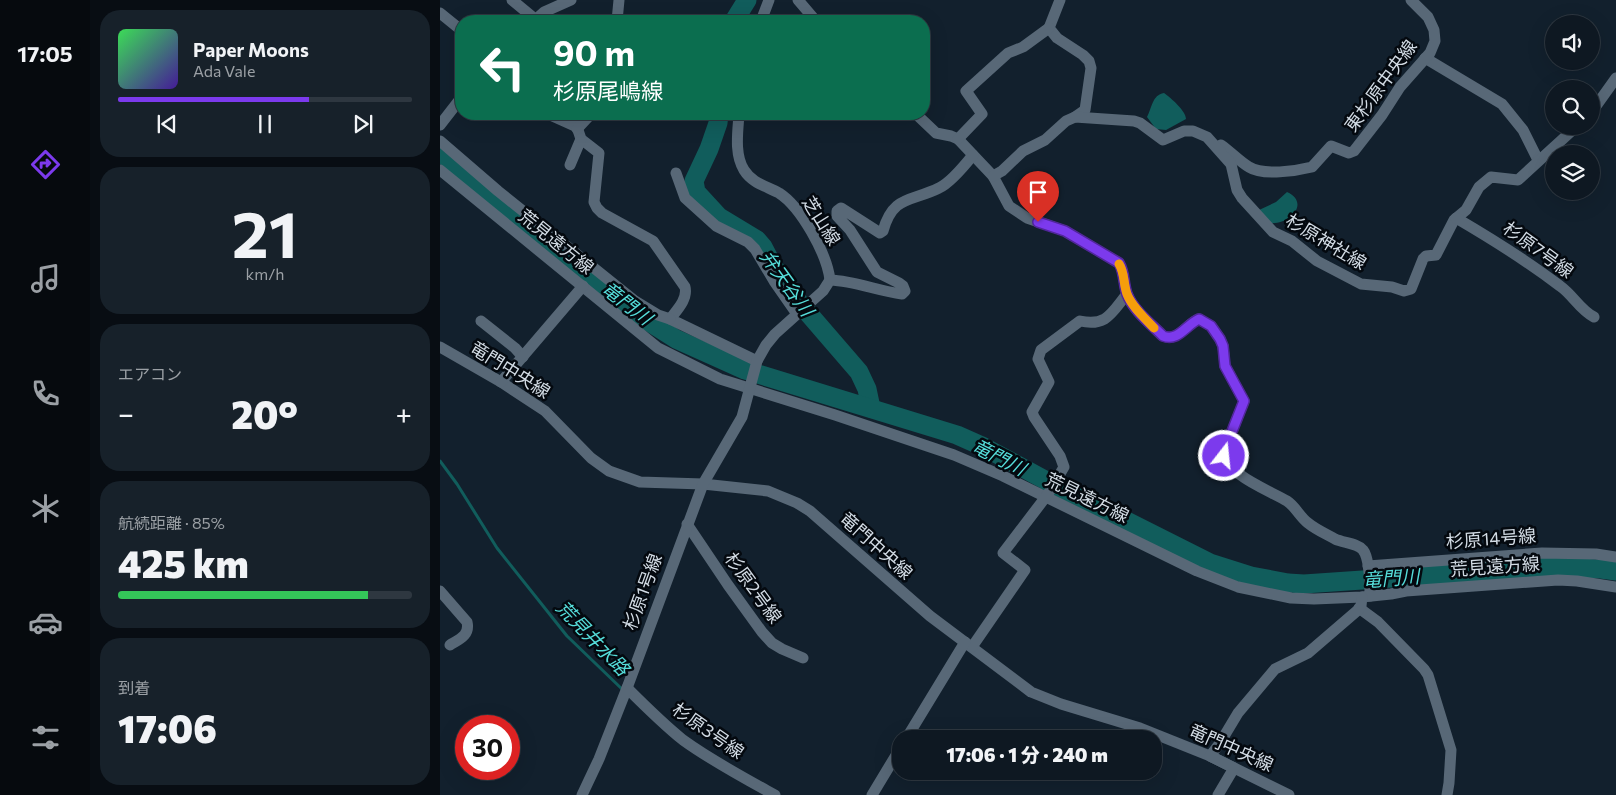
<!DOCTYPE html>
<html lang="ja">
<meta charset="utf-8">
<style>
:root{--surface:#0e1822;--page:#17212a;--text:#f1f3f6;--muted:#9ba0a5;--line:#2e3740;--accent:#7c3aed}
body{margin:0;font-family:Commissioner,"Noto Sans JP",sans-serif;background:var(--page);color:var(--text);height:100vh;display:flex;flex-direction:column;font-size:19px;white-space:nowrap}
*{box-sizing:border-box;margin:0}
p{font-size:16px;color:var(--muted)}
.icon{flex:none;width:28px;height:28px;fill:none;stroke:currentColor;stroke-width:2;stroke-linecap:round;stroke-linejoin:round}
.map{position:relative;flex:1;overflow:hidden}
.panel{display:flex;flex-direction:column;gap:10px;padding:10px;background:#080d13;width:350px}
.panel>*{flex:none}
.banner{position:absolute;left:15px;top:15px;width:475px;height:105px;border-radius:20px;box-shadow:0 5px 20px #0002,0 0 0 1px var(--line);background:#0b6e4f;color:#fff;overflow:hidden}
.tools{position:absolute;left:1105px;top:15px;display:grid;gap:10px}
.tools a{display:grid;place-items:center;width:55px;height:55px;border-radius:50%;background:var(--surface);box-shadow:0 5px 20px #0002,0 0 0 1px var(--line);font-size:25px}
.speed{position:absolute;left:15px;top:715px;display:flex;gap:10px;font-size:25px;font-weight:700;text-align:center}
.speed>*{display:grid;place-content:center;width:65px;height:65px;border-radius:50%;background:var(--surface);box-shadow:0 5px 20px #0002,0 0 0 1px var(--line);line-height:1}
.speed .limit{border:8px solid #d22;background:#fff;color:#111}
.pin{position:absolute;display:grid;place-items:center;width:42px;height:42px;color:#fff;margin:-51px -21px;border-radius:50% 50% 50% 0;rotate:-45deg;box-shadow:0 0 5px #0007}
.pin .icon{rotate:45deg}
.me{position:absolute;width:55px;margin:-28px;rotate:16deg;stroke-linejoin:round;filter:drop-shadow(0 0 4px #0008)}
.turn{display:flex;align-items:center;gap:18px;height:105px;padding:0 15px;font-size:22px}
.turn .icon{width:65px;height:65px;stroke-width:2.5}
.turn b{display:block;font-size:35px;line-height:42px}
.big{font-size:38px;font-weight:800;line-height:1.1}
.panel .card{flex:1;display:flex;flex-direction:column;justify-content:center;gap:8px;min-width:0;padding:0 18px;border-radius:20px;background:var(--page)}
.panel .dial{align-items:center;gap:0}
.dial b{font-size:65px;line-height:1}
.song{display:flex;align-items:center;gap:15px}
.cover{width:60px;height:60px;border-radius:8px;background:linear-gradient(135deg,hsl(130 70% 55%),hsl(260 70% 35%))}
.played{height:5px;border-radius:2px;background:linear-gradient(90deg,var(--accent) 65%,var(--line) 65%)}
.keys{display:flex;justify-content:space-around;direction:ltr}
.heat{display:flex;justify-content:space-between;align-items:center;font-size:28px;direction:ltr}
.charge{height:8px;border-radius:4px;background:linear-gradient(90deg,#34c759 85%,var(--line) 0)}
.trip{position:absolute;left:452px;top:730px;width:270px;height:50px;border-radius:20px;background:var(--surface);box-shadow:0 5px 20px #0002,0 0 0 1px var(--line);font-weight:800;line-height:50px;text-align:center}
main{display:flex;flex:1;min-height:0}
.menu{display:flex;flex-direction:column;width:90px;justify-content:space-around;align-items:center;background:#060a0e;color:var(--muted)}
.menu .icon{width:35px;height:35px}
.menu .active{color:var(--accent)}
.menu b{font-size:22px;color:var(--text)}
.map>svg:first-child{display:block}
.water{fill:#115d5c}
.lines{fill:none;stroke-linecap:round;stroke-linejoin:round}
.stream{stroke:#115d5c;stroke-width:3}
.river{stroke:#115d5c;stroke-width:19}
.street{stroke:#586877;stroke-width:11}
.route-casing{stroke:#51269a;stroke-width:12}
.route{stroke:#7c3aed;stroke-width:9}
.slow{stroke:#f59e0b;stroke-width:9}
.labels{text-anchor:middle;stroke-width:5;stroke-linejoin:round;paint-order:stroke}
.street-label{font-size:18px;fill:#d2dbe4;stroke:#04090f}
.water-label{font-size:19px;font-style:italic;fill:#55dcd9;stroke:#04090f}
</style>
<main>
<nav class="menu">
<b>17:05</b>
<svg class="icon active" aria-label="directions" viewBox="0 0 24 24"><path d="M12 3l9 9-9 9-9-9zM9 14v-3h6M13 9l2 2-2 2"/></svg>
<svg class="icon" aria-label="music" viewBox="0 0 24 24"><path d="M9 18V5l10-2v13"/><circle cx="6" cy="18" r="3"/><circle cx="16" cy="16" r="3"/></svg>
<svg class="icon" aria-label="phone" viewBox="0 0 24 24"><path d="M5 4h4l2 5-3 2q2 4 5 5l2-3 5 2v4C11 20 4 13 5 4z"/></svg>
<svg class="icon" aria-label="climate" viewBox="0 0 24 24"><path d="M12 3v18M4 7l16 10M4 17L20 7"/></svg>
<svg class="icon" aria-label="car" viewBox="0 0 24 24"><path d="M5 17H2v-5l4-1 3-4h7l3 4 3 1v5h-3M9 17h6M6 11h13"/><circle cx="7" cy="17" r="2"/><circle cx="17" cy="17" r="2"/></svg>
<svg class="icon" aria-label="filters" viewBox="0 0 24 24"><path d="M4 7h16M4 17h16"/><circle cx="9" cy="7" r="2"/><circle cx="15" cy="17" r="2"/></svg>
</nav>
<section class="panel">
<div class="card">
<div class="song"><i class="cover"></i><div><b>Paper Moons</b><p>Ada Vale</p></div></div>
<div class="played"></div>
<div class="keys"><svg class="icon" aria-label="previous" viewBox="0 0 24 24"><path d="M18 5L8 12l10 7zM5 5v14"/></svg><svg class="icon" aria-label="pause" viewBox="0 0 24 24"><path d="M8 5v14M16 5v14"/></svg><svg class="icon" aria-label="next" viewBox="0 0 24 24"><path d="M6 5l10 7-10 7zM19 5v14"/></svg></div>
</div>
<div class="card dial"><b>21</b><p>km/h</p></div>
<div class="card"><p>エアコン</p>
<div class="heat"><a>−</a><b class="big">20°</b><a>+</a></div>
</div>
<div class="card"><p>航続距離 · 85%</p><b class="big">425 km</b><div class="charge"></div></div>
<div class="card"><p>到着</p><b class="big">17:06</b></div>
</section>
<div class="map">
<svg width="1176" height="795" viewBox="0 0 1176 795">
<rect width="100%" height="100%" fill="#12202d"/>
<g class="water">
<path d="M724,93c7,5 22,18 22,26l-20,11 -10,-1 -9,-12c5,-9 5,-22 17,-24z"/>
<path d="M847,192c24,11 2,34 -18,31l-10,-13 17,-8z"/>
</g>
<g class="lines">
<polyline class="stream" points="0,461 17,484 57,548 127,636 183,690"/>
<g class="river">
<polyline points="294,21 307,0"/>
<polyline points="279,114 278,123 269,149 254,181 256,192 279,217 317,240 323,247 333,266 356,299 419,372 427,389 431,408"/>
<polyline points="0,152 206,320 236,339 305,370 517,435 544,447 605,480 770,563 811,576 848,583 864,584 1111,567 1161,569 1176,571"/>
</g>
<g class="street">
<polyline points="72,0 95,19"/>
<polyline points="358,0 376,21"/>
<polyline points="620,0 609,28 617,38 643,55 649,61 651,68 645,110 635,117"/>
<polyline points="0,13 21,30"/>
<polyline points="94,21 104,12 131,0"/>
<polyline points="177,21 179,0"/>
<polyline points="321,21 329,0"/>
<polyline points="985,58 1062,104 1083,130 1098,160"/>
<polyline points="1151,113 1176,78"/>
<path d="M108,114l29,13 4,12 18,14 -5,49 3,6 5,5 51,28 32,46c3,12 -8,23 -15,32l87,42"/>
<path d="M299,114c-1,17 -5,40 5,56 8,13 22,16 35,23 22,14 48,61 51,87"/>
<path d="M476,114l20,19 15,3 7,3 35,37 16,30 18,12 38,13 54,32c6,10 4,20 8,31 6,16 24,30 36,42 15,6 23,-12 36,-17l12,7 9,13 3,7 2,20 19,35 -19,48c-3,25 44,41 62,52 8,5 13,16 21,22 7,6 18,11 27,16 8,4 22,4 28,11 7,9 7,35 7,46"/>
<polyline points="0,125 21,98"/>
<polyline points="137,129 151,114"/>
<polyline points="518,139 542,114 526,91 568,53 583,47 609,28"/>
<polyline points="0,141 58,191 195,301 218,315 230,319"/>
<path d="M781,145c10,7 18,16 28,22 14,9 47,4 63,0l19,-21 18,7 5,-2 28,-36 18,-28 30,-34 5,-12 -1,-11 -6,-13 -17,-17"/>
<polyline points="130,165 141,139"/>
<polyline points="0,170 218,348 280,379 395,415 514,455 563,476 757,571 798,587 851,598 874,599 922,597 951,594 966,591 1118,580 1137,581 1176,587"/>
<polyline points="236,173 245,198 276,226 308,242 315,249 334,281 357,314"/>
<polyline points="553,176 562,171 583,151 605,140 626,121 635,117 694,121 700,123 723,140 744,131 753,131 767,137 791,164 797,190 802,198 833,232 852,241 877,261 921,284 952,287 964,291 971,289 983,259 986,256 996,255 1014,220 1026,210 1039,187 1051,177 1078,180 1137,126"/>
<path d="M1016,218c36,21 71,43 104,68 13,9 20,24 34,31"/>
<polyline points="41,321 75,348 83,357"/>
<polyline points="0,347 61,382 105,411 151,458 169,471 200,482 263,484 328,491 357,503 370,511 490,616 591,692 621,704 700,728 770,756 849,795"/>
<polyline points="61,382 143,286"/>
<polyline points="247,524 288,585 322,632 332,643 342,649 363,658"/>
<polyline points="928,566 1102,553 1156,554 1176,557"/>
<path d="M0,591l27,31c3,13 -7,17 -17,23"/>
<polyline points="919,608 938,622 984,669 988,675 1011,750 1009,783 1007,795"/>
<path d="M532,647l53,-77 -22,-17 45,-59 16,-27 -4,-11 -26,-39 -2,-5 17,-30 -11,-23 3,-9 39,-29c27,6 32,-9 47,-27"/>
<path d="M187,688c18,18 36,36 56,52 29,21 61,38 92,55"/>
<polyline points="466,739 525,642"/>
<path d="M142,795l17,-36 28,-71 76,-204 39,-67 15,-56 9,-16 9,-11 48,-43 7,-11c25,1 48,11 72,14l3,-3 -2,-5 -4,-3 -22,-11 -27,-42 -13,-14v-5l4,-3 39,25 3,-2c10,-36 28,-29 56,-43 11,-5 26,-23 34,-33"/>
<polyline points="432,795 461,747"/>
<polyline points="778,795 794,768 770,756 780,743 798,713 835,669 868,653 918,610 921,606 922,597"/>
</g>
</g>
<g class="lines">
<g class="route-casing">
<path id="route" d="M598,222l27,9 54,32c6,10 4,20 8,31 6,16 24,30 36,42 15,6 23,-11 36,-17l12,7 9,13 3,7 2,20 19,35 -19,48 -1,7"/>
</g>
<use href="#route" class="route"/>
<path class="slow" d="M679,264c6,9 4,19 8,30 5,13 18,24 27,34"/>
</g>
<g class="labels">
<g class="street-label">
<text transform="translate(941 86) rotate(-54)" y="6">東杉原中央線</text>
<text transform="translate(381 221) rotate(58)" y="6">芝山線</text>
<text transform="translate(116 242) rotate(39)" y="6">荒見遠方線</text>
<text transform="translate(886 242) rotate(31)" y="6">杉原神社線</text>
<text transform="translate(1098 250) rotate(36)" y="6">杉原7号線</text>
<text transform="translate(70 370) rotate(32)" y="6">竜門中央線</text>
<text transform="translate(647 498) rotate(26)" y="6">荒見遠方線</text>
<text transform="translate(1051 539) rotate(-4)" y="6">杉原14号線</text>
<text transform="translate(436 546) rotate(42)" y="6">竜門中央線</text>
<text transform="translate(1055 567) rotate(-4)" y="6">荒見遠方線</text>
<text transform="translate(313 588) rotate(54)" y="6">杉原2号線</text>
<text transform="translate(203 592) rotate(-70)" y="6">杉原1号線</text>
<text transform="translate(268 731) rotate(35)" y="6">杉原3号線</text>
<text transform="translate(791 748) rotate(24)" y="6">竜門中央線</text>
</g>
<g class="water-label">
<text transform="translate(347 283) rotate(54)" y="7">弁天谷川</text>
<text transform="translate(187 303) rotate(38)" y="7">竜門川</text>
<text transform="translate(559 457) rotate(27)" y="7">竜門川</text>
<text transform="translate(951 578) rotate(-4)" y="7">竜門川</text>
<text transform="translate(153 638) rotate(46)" y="7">荒見井水路</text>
</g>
</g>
</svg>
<div class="tools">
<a><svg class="icon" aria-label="sound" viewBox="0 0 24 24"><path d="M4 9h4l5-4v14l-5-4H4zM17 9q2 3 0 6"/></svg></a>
<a><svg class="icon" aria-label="search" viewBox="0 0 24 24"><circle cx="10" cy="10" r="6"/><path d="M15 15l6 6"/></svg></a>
<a><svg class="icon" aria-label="layers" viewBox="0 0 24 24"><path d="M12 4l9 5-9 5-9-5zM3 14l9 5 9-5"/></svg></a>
</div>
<div class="speed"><div class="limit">30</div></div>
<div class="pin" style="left:598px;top:222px;background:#d93025"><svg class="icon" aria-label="arrive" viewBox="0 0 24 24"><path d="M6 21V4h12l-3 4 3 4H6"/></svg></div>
<svg class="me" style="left:784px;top:456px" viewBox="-20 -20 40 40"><circle r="17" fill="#7c3aed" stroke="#fff" stroke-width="3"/><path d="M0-11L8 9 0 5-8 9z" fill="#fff"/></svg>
<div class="trip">17:06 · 1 分 · 240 m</div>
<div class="banner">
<div class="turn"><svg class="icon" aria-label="left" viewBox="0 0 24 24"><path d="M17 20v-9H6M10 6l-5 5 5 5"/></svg><div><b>90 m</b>杉原尾嶋線</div></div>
</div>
</div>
</main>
